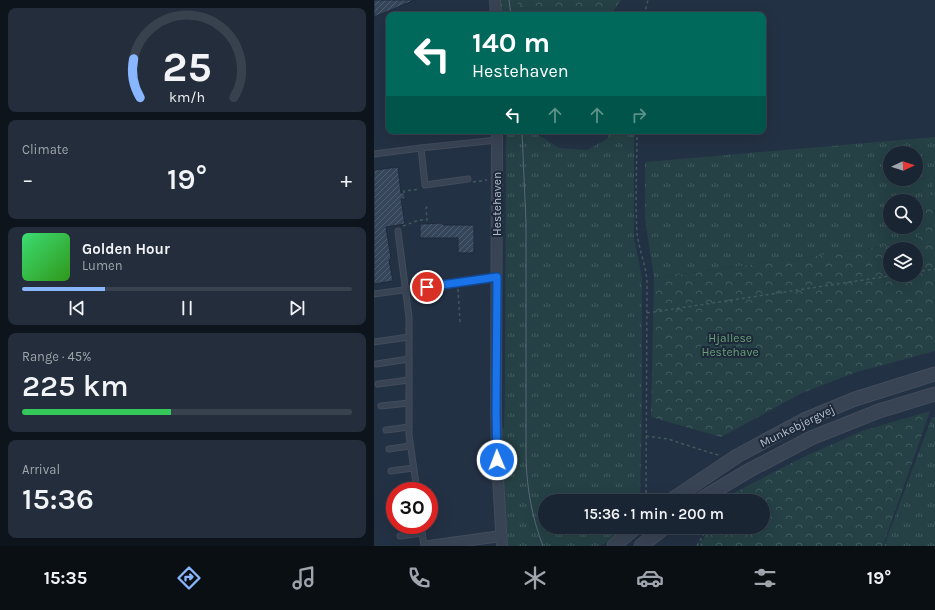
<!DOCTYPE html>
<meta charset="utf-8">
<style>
:root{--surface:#1a2533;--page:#232d3b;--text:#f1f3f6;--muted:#9fa5ac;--line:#38424e;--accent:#88b6ff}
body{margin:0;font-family:Karla,sans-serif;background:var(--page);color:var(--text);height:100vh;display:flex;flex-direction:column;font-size:15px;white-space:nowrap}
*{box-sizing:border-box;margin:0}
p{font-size:13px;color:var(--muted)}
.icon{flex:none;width:22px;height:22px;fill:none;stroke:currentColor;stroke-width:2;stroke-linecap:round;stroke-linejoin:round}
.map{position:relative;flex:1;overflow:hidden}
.details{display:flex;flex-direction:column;gap:8px;padding:8px;background:#0e141c;width:374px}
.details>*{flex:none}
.banner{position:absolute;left:12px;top:12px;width:380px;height:122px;border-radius:8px;box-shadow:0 4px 16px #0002,0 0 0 1px var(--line);background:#00695c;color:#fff;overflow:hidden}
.needle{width:26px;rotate:86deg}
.controls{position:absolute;left:509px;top:146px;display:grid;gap:8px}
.controls a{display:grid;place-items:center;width:40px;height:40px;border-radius:50%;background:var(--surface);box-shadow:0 4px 16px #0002,0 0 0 1px var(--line);font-size:20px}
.speed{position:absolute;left:12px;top:482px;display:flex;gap:8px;font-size:20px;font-weight:700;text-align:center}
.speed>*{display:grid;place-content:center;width:52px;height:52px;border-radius:50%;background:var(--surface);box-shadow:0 4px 16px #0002,0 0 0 1px var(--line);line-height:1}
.speed .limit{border:6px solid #d22;background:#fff;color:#111}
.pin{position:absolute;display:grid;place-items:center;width:34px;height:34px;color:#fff;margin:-17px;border:2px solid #fff;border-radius:50%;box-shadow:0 1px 4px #0007}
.me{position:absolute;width:44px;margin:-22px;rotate:359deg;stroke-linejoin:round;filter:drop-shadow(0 0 3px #0008)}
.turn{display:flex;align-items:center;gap:14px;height:84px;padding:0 20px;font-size:18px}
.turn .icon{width:52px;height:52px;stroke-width:2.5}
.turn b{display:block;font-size:28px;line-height:34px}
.lanes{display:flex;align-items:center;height:38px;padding:0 20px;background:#0003;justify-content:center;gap:20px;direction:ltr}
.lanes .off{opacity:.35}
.big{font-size:30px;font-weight:600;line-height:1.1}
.details .tile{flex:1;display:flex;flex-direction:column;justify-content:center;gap:6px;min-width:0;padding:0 14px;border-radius:8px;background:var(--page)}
.details .dial{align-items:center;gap:0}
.dial svg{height:104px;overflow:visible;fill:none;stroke:var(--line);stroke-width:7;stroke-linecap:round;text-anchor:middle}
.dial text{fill:var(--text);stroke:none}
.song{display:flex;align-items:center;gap:12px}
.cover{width:48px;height:48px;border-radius:6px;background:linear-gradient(135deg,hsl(140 70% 55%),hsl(110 70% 35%))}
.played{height:4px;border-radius:2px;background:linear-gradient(90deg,var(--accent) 25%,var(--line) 25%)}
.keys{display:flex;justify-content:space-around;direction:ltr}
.heat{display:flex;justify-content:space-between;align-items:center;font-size:22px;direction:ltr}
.charge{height:6px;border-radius:3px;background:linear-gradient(90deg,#34c759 45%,var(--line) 0)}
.trip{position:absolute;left:164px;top:494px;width:232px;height:40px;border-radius:20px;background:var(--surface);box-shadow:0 4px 16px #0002,0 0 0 1px var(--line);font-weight:600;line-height:40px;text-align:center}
.menu{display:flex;height:64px;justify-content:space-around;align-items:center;background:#0a0f14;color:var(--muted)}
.menu .icon{width:28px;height:28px}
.menu .current{color:var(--accent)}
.menu b{font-size:18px;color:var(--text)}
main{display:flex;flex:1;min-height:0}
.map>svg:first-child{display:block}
.grass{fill:url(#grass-tufts);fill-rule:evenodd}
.forest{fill:url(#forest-crowns);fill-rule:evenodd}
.building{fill:url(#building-hatch);stroke:#1f2a3b}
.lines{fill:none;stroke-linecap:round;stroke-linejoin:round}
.service-casing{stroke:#424c5c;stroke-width:7}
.minor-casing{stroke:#424c5c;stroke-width:12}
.tertiary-casing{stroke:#424c5c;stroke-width:15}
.path{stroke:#3f5a5c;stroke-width:1.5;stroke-dasharray:3 3;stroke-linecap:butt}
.service{stroke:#384353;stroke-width:5}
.minor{stroke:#384353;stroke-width:10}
.tertiary{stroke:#384353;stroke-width:13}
.tram{stroke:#59677b;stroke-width:1}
.route-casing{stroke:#114b97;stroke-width:10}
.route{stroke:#1a73e8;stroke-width:7}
.labels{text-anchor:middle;stroke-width:4;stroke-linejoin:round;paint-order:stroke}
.street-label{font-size:12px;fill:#b5becd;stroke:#1d2839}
.park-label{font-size:12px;fill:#69a176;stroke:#1d2839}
</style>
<main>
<section class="details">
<div class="tile dial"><svg viewBox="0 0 100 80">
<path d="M14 69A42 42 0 1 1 86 69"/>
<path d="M14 69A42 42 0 0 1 9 39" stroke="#88b6ff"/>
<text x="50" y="56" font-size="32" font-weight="700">25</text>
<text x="50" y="72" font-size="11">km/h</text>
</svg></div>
<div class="tile"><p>Climate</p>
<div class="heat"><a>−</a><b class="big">19°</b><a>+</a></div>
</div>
<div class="tile">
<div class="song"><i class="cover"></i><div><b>Golden Hour</b><p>Lumen</p></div></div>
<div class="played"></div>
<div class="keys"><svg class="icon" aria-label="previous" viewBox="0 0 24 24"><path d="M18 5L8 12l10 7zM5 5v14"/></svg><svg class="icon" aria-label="pause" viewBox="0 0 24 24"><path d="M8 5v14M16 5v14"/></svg><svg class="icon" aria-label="next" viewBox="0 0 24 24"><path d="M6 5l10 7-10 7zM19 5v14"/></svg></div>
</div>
<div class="tile"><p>Range · 45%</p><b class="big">225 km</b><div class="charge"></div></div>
<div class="tile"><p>Arrival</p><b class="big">15:36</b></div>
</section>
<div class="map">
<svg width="561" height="546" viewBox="0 0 561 546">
<defs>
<pattern id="grass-tufts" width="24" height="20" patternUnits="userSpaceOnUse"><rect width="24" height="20" fill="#254145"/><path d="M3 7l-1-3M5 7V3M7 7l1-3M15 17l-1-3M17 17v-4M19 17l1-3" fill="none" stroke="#425b5f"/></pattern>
<pattern id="forest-crowns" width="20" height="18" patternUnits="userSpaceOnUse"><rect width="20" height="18" fill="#254145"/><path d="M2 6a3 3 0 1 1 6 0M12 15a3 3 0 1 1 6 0" fill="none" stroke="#425b5f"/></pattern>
<pattern id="building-hatch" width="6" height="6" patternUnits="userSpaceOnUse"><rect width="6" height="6" fill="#35455a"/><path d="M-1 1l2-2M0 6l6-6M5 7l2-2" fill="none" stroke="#505e70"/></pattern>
</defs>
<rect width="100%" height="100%" fill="#233144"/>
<g class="grass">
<polygon points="126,0 142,0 142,3 170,15 127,15"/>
<polygon points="132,131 158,131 185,148 213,150 233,139 237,131 260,131 260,238 268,278 268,415 266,501 171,501 171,527 253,527 236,541 226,546 134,546 132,523 128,429 130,428 131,388"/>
<path d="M561,137v39l-18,66 -263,36 -9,-59v-57zM516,153h26v26h-26zM516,201h26v26h-26z"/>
<polygon points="558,417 561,417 561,546 510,546"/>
</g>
<g class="forest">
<polygon points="142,0 247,0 238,13 231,15 170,15 142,3"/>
<path d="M561,176v175l-78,21 -55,21 -81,44 -70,-20 3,-139 263,-36zM516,249h26v26h-26z"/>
<polygon points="556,411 509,546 325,546 336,527 389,527 389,501 351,501 360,493 423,460 488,431"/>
</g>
<g class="building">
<polygon points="0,0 41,0 0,17"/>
<polygon points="24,167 27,193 31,193 31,199 27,199 31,224 12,227 17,258 15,260 19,281 0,284 0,170"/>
<polygon points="69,223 69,225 100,225 100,253 84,253 84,238 46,238 46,224"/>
</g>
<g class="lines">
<g class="service-casing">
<g id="service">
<polyline points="47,148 51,185 94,179"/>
<polyline points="0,154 47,148 123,140"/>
<polyline points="0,294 123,277"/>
<polyline points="0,342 35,337"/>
<polyline points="2,364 35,359"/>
<polyline points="4,384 35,380"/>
<polyline points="7,406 35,403"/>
<polyline points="35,427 35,435 43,491"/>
<polyline points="12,430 35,427 35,317 24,231"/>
<polyline points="15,449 36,446"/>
<polyline points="17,471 39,468"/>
<polyline points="32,491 42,490"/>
<polyline points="20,493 21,493"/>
<polyline points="47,525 50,546"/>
<polyline points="26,536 48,533"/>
</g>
</g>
<g class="minor-casing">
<g id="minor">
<polyline points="121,0 122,15"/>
<polyline points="123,131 122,412 123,460 128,546"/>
<polyline points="55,546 127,536"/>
</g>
</g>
<g class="tertiary-casing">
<g id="tertiary">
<polyline points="296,501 363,456 430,420 481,399 561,374"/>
<polyline points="324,501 374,471 437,438 505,411 561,394"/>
<polyline points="240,546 262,527"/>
<polyline points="267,546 291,527"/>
</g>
</g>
<g class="path">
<polyline points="270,15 274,0"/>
<path d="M263,131c0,34 -2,68 0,102 2,17 9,32 10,49l-1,219"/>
<polyline points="99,182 113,180"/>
<polyline points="30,193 30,191 46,189"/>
<polyline points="29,226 45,220 53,220 52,208 54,206"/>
<polyline points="542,272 561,269"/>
<polyline points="84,289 86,322"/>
<polyline points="273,313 522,275"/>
<polyline points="272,436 294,439 340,454 345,455"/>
<polyline points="323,546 334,527"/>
</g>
<use href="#service" class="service"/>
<use href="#minor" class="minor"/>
<use href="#tertiary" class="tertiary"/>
<g class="tram">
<polyline points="135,0 137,15"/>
<path d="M148,131l4,92v236c1,30 6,59 17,87"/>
</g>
</g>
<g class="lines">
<g class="route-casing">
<polyline id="route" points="53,287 123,277 122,412 123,460"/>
</g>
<use href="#route" class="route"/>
</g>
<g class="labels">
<g class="street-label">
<text transform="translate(123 204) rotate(-90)" y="4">Hestehaven</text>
<text transform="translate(423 426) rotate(-26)" y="4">Munkebjergvej</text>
</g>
<g class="park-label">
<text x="356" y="342">Hjallese<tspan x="356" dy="14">Hestehave</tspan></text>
</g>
</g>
</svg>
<div class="controls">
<a><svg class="needle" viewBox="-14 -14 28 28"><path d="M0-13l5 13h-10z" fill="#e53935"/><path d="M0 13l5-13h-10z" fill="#9fa5ac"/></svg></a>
<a><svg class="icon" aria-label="search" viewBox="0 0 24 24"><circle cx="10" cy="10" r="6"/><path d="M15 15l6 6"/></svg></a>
<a><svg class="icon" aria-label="layers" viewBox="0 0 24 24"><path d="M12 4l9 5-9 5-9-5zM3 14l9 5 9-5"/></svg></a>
</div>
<div class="speed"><div class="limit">30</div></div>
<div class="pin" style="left:53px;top:287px;background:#d93025"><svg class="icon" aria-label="arrive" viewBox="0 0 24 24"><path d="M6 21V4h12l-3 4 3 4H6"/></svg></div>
<svg class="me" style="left:123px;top:460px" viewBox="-20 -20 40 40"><circle r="17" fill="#1a73e8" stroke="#fff" stroke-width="3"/><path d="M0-11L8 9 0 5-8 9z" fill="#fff"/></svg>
<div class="trip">15:36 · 1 min · 200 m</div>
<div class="banner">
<div class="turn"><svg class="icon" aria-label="left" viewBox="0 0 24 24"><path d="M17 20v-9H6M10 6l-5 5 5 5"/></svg><div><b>140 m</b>Hestehaven</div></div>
<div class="lanes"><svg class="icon" aria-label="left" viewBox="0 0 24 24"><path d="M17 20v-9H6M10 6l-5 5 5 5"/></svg><svg class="icon off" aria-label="ahead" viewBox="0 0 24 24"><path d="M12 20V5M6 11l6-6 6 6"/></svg><svg class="icon off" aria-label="ahead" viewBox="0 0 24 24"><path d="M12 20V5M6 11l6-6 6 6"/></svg><svg class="icon off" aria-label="right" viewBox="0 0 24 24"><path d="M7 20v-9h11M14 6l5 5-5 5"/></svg></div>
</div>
</div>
</main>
<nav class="menu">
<b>15:35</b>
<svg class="icon current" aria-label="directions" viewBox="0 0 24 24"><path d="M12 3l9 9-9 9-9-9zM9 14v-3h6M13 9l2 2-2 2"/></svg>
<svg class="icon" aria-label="music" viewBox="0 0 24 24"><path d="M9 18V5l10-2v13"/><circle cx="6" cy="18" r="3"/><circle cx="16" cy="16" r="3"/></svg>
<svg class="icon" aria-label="phone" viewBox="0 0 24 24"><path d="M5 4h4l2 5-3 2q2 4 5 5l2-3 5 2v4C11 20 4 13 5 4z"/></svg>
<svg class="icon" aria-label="climate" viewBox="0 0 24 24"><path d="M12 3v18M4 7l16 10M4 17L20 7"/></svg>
<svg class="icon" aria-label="car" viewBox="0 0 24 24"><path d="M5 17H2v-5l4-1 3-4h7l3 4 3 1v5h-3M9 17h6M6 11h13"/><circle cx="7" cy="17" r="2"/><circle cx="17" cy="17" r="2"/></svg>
<svg class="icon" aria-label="filters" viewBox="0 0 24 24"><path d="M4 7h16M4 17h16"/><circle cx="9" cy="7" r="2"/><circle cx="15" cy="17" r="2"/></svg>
<b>19°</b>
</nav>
